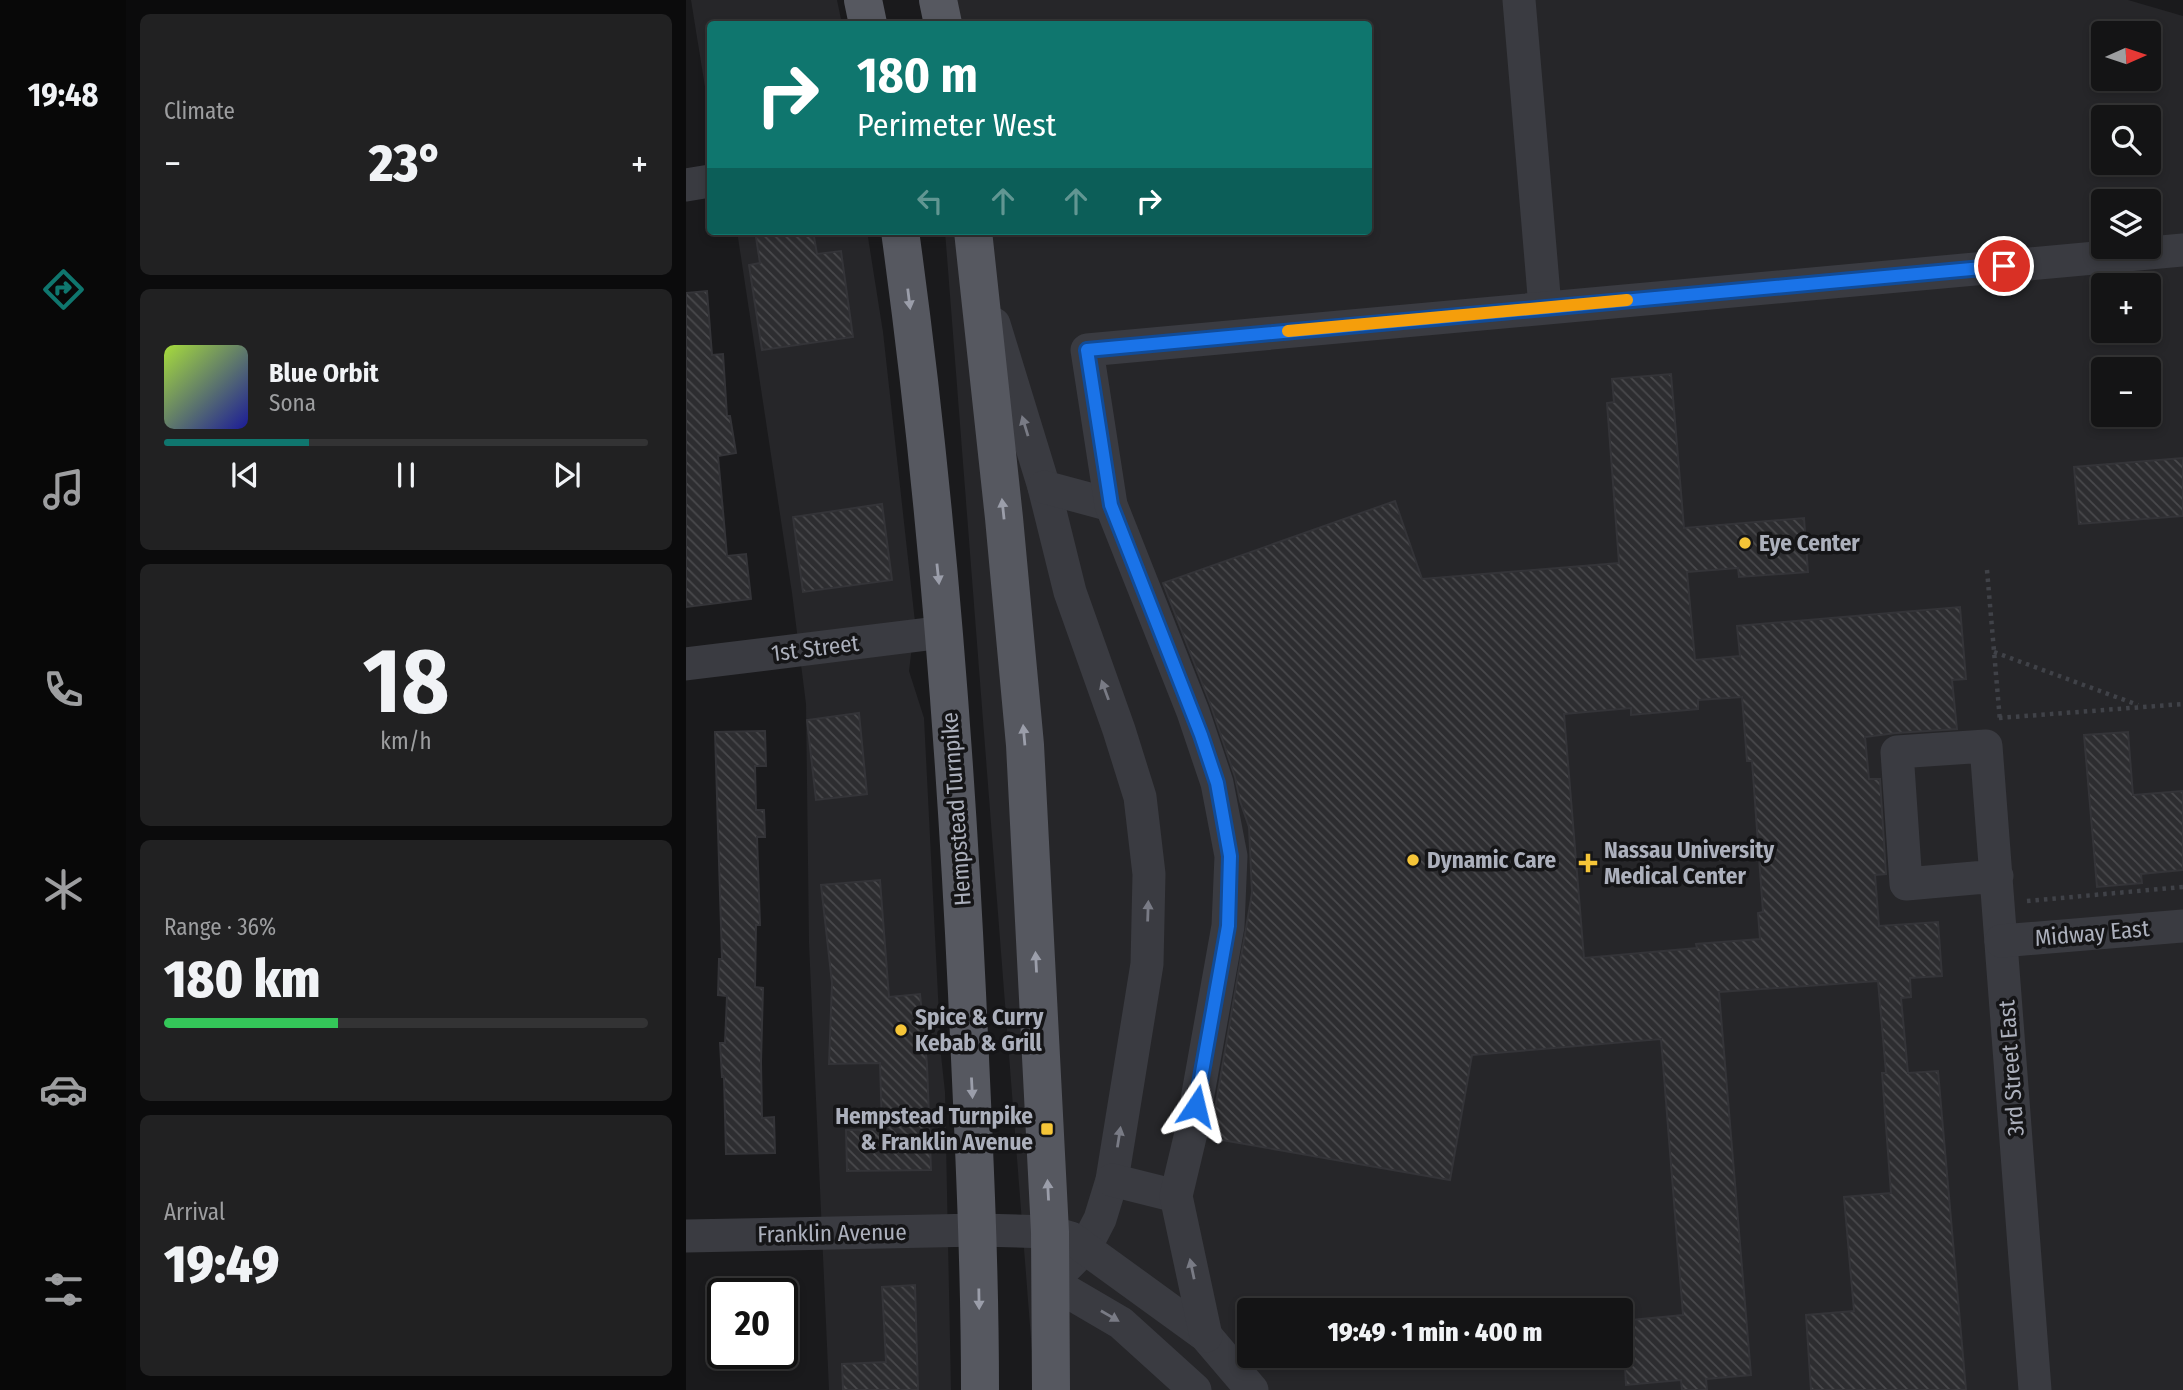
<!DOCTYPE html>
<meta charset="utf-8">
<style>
:root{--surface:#141415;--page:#212122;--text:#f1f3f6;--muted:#9d9ea0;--line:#333334;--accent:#0f766e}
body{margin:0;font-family:"Fira Sans Condensed",sans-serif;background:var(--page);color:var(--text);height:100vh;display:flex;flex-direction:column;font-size:26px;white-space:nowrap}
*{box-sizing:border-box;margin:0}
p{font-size:23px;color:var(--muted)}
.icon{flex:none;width:38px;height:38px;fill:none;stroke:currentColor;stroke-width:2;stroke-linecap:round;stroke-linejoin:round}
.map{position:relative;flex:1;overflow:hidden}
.sheet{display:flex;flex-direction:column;gap:14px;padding:14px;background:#0b0b0c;width:560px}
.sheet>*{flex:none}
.banner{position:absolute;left:21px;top:21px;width:665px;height:214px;border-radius:7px;box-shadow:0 4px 10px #0003,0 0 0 2px var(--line);background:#0f766e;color:#fff;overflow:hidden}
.needle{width:46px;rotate:87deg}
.buttons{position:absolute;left:1405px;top:21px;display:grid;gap:14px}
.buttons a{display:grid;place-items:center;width:70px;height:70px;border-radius:7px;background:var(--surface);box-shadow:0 4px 10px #0003,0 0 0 2px var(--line);font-size:35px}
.speed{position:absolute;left:21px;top:1278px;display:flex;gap:14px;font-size:35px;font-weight:700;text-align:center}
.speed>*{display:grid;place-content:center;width:91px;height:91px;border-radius:50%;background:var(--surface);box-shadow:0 4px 10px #0003,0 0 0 2px var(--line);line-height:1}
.speed .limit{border:4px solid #111;border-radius:10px;background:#fff;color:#111}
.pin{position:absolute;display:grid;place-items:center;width:60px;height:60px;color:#fff;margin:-30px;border:4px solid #fff;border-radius:50%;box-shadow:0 2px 7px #0007}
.me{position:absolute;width:77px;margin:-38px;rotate:10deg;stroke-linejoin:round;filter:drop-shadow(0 0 5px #0008)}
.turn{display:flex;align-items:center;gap:24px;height:147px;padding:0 35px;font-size:32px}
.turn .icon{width:91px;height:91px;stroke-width:2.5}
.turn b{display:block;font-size:49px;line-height:60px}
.lanes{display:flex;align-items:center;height:66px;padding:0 35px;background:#0003;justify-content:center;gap:35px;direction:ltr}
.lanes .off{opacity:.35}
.big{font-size:52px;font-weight:800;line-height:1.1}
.sheet .widget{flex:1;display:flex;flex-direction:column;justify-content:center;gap:10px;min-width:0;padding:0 24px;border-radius:10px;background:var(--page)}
.sheet .dial{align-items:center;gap:0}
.dial b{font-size:91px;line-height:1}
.song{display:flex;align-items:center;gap:21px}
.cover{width:84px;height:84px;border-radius:10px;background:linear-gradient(135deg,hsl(80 70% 55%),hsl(240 70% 35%))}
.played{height:7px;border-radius:4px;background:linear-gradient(90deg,var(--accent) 30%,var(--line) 30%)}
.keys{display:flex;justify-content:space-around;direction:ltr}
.heat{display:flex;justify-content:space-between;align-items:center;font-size:38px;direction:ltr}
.charge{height:10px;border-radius:5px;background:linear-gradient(90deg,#34c759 36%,var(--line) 0)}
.trip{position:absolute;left:551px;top:1298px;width:396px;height:70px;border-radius:7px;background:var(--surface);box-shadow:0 4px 10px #0003,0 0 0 2px var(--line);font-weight:800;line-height:70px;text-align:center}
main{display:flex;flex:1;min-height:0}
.dock{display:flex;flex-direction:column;width:126px;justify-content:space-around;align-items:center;background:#080808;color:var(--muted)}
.dock .icon{width:49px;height:49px}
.dock .current{color:var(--accent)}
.dock b{font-size:32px;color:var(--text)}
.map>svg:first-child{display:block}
.built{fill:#262629;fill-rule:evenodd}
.building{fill:url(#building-back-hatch);stroke:#343438;stroke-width:2;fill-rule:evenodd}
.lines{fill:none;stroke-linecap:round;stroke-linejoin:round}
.path{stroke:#404248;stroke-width:4.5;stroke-dasharray:3.5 5;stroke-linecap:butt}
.minor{stroke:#3a3b41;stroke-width:33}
.major{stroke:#565860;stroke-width:38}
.oneway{fill:#9b9eaa}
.oneway2{fill:#797b85}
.route-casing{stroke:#114b97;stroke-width:18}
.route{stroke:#1a73e8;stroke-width:12}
.slow{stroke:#f59e0b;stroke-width:12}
.poi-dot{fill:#f5c538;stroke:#151517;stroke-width:2.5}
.labels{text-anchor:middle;stroke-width:7;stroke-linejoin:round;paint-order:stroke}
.poi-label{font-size:23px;font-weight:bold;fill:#acb0bc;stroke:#151517;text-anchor:start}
.street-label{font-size:23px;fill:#acb0bc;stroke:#151517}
</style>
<main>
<nav class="dock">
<b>19:48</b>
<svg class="icon current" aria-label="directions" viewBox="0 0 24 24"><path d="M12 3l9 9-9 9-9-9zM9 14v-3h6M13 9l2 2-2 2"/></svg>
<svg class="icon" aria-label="music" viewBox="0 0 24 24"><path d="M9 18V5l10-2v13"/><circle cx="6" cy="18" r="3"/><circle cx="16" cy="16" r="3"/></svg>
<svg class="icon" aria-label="phone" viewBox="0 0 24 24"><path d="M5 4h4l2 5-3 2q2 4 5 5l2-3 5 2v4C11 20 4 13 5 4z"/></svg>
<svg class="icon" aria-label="climate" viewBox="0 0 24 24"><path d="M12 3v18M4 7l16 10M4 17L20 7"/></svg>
<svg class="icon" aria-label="car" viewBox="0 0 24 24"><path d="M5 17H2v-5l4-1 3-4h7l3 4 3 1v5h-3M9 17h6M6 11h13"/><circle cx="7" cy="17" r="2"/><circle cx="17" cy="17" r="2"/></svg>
<svg class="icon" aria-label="filters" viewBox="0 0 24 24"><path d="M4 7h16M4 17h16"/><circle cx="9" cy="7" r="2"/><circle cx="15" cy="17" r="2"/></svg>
</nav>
<section class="sheet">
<div class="widget"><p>Climate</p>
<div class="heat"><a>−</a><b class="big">23°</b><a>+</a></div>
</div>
<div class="widget">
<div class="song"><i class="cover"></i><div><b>Blue Orbit</b><p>Sona</p></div></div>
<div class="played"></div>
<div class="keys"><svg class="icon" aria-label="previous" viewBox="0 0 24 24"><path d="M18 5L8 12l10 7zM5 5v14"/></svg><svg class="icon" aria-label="pause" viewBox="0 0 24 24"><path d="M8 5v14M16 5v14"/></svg><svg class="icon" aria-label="next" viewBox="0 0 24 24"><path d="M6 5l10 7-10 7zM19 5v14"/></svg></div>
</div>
<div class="widget dial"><b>18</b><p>km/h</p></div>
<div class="widget"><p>Range · 36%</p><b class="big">180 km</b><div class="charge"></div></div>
<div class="widget"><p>Arrival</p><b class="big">19:49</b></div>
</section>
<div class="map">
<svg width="1497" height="1390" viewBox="0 0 1497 1390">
<defs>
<pattern id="building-back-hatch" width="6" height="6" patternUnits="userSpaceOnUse" patternTransform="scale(1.75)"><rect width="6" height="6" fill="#2d2d30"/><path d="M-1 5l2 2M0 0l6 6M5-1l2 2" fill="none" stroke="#49494c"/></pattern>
</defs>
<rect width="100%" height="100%" fill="#1a1a1c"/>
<g class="built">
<polygon points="5,0 151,0 156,24 24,24 24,118"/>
<path d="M241,0h1201l55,16v1374h-1148l-90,-1159h423v-207h-439zM1418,33h45v46h-45zM1418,117h45v46h-45zM1418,201h45v46h-45zM1418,285h45v46h-45zM1418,369h45v46h-45zM564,1311h370v45h-370z"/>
<polygon points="51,231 181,231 197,332 229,622 223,671 238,718 255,1055 259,1092 265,1390 143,1390 123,943 120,704 106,593"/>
</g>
<g class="building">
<polygon points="69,231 127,231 131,254 155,251 167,337 76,350 63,265 74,263"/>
<polygon points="21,291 26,355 37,354 41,416 44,416 50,453 32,456 41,556 60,554 65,599 0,607 0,293"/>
<path d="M985,374l13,154 120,-10 4,54 -69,5 -1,-9 -51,4 8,88 45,-4 -3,-30 223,-19 6,72 -14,1 5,49 -61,4 -31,4 4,42h11l6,95 -11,1 4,51 59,-4 4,54 -32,2 1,19 -10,1 7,75 30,-2 28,319h-155l-5,-75 48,-4 -10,-114 47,-4 -9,-120h4l-8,-92 -159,11 32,383 -45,4 1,11h-25l-1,-10 -55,5 -1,-19 -5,1 1,-46 62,-6 -22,-276 -189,16 -22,125 -240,-42 42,-245 -3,-66 -9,-26 -5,-24 -24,-71 -48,-123 232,-82 27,78 197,-16 -12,-160 7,-1 -2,-23zM1056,697l5,64h5l11,151 -5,1 2,26 -64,5 1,4 -113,10 -20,-244 67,-6v7l67,-6v-9z"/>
<polygon points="1497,458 1497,516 1393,524 1388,467"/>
<polygon points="196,504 206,580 117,592 107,517"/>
<polygon points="173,713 181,794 130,800 121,720"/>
<polygon points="79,731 80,766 69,766 70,810 78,810 79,837 71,837 74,925 70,925 69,987 77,988 75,1062 76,1118 88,1117 89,1153 40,1154 38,1077 36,1077 34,1043 39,1043 41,996 32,995 33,959 36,959 29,732"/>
<polygon points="1442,732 1447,795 1497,791 1497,870 1455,874 1456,883 1411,887 1398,735"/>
<polygon points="194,880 203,997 234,994 241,1064 245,1170 161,1171 160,1130 196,1129 194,1063 143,1064 146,983 135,885"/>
<polygon points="229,1285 232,1390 157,1390 156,1364 200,1362 196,1287"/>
</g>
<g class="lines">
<g class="path">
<polyline points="1301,570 1314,721"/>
<polyline points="1308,652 1452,705"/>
<polyline points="1313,718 1497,704"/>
<polyline points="1341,901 1497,887"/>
</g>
<g class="minor">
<polyline points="833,0 859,307"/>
<polyline points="0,185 24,181"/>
<polyline points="308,324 358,487 384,592 433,730 454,797 463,874 461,964 426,1180 414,1219 399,1248 365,1282 435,1323 509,1390"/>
<polyline points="358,487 425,505"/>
<polyline points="0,664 258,632"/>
<polyline points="1311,876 1220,884 1211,752 1300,746 1349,1390"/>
<polyline points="1315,941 1497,926"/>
<polyline points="426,1180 490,1196"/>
<polyline points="0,1236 293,1230 364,1232 385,1238 520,1336 566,1390"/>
<polyline points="520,1336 490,1196 505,1133 542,926 545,856 531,783 507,712 425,505 401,350 1497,250"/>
</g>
<g class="major">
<polyline points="177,0 182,24"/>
<polyline points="252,0 257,24"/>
<path d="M214,231c35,253 55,507 67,762 6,132 13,264 13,397"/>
<polyline points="287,231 318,518 339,745 364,1232 365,1390"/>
</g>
</g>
<defs><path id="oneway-solid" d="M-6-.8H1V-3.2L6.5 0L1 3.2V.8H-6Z" transform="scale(1.75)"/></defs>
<g class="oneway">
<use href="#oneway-solid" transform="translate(223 299) rotate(83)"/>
<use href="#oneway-solid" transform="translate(317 509) rotate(-96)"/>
<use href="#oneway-solid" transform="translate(252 574) rotate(84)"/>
<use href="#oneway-solid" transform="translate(338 735) rotate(-95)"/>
<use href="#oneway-solid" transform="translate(350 962) rotate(-93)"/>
<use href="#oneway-solid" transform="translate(286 1088) rotate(87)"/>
<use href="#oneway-solid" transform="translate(362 1190) rotate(-93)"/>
<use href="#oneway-solid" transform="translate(293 1299) rotate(89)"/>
</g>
<g class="oneway2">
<use href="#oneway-solid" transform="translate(339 426) rotate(-107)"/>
<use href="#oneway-solid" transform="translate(419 690) rotate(-110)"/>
<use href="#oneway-solid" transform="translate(462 911) rotate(-88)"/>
<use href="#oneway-solid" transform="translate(433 1137) rotate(-81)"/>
<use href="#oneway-solid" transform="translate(506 1269) rotate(-102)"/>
<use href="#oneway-solid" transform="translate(424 1316) rotate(30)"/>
</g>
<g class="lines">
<g class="route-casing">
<polyline id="route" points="510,1106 542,926 544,856 531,783 515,735 425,505 401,350 1318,266"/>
</g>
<use href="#route" class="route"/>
<polyline class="slow" points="602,331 941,300"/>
</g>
<g class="poi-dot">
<circle cx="1059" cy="543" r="7"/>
<circle cx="727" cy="860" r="7"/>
<path d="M898.5 852.5h7v7h7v7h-7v7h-7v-7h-7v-7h7z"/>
<circle cx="215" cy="1030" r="7"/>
<rect x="354" y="1122" width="14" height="14" rx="3.5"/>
</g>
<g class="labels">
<g class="poi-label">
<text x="1073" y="551">Eye Center</text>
<text x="918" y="858">Nassau University<tspan x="918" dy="26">Medical Center</tspan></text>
<text x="741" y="868">Dynamic Care</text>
<text x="229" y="1025">Spice &amp; Curry<tspan x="229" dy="26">Kebab &amp; Grill</tspan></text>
<text x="347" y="1124" text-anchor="end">Hempstead Turnpike<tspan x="347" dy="26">&amp; Franklin Avenue</tspan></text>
</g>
<g class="street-label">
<text transform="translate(129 648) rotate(-7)" y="8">1st Street</text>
<text transform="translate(270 809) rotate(-94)" y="8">Hempstead Turnpike</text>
<text transform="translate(1406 933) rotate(-5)" y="8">Midway East</text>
<text transform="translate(1325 1068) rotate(-94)" y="8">3rd Street East</text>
<text transform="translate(146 1233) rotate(-1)" y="8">Franklin Avenue</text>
</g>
</g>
</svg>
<div class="buttons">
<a><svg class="needle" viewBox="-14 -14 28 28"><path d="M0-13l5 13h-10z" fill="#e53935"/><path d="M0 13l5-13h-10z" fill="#9d9ea0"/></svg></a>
<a><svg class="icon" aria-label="search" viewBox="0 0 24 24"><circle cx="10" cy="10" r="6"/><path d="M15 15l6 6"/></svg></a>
<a><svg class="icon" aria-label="layers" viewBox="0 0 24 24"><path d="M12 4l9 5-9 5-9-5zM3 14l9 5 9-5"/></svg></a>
<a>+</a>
<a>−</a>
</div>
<div class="speed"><div class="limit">20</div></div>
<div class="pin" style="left:1318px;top:266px;background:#d93025"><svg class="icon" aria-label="arrive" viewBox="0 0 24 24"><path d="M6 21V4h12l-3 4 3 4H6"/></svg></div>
<svg class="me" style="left:510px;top:1106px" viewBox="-20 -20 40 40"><path d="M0-17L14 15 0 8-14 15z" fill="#1a73e8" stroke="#fff" stroke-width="4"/></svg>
<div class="trip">19:49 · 1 min · 400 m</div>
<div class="banner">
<div class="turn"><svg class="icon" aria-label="right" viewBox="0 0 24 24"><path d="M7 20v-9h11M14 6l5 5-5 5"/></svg><div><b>180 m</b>Perimeter West</div></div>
<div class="lanes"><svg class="icon off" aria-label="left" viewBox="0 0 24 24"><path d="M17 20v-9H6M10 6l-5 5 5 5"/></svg><svg class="icon off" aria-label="ahead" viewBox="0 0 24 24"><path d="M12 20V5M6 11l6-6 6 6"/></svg><svg class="icon off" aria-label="ahead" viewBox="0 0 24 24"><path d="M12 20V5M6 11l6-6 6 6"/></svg><svg class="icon" aria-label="right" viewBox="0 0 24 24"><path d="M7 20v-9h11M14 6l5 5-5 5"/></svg></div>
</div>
</div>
</main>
